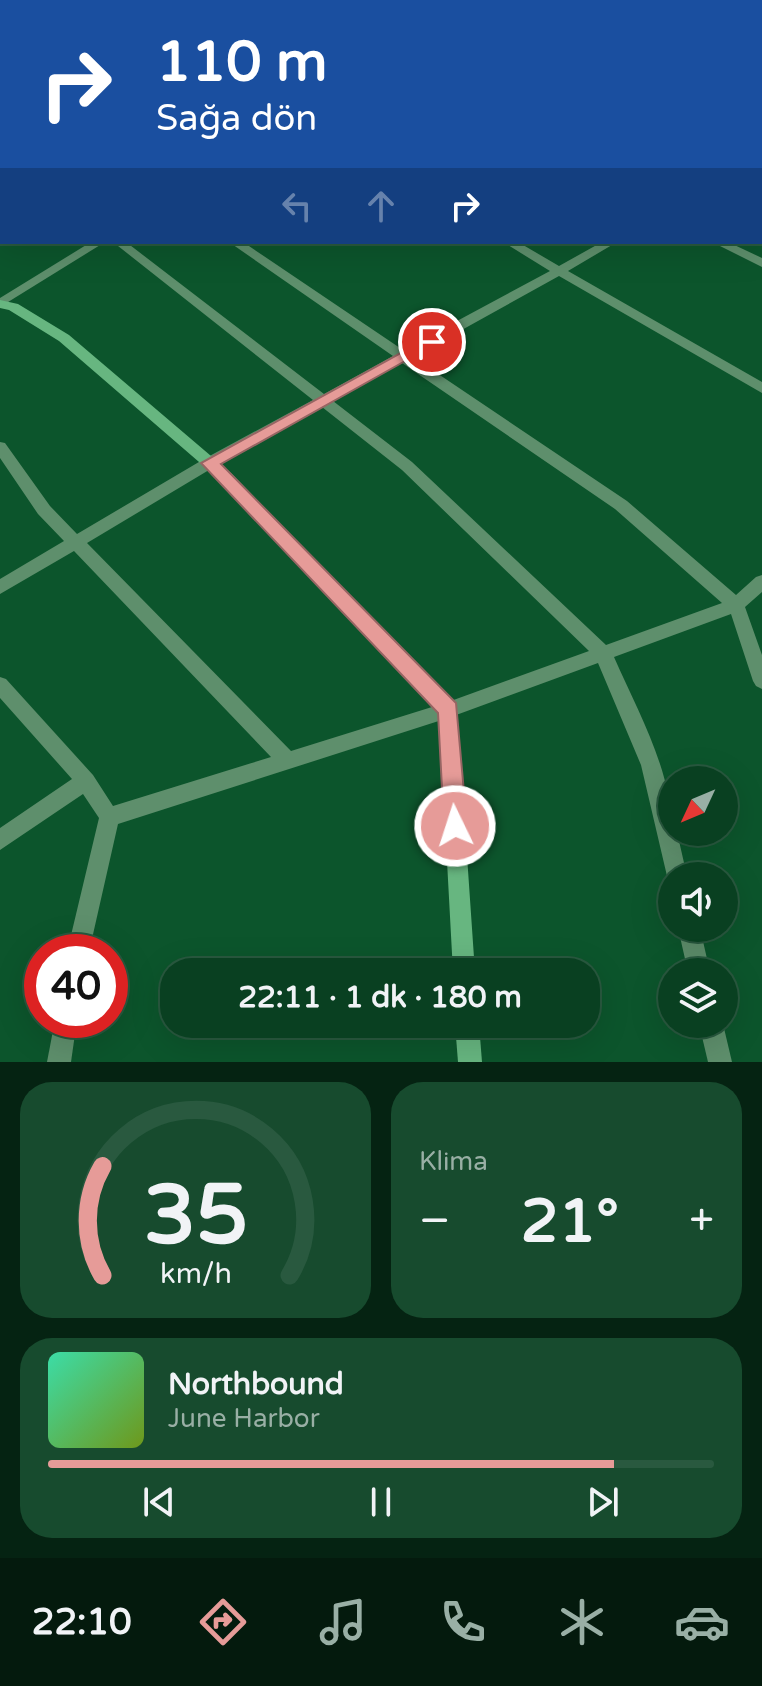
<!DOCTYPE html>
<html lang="tr">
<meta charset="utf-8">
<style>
:root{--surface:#094021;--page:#174b2e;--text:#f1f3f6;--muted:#99afa5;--line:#29593f;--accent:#e69b98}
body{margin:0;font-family:"Varela Round",sans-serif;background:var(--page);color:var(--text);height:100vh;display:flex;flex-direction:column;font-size:30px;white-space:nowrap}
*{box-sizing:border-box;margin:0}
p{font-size:26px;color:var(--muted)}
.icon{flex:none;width:44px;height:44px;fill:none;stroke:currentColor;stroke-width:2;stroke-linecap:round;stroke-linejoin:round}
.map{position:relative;height:1062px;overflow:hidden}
.details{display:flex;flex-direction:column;gap:20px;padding:20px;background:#052312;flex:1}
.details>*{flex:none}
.hud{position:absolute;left:0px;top:0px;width:762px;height:244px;box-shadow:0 8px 32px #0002,0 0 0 2px var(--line);background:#1a4fa0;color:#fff;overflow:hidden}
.needle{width:52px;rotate:226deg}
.fabs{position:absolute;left:658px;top:766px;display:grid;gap:16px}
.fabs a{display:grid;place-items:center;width:80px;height:80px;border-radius:50%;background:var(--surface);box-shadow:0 8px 32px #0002,0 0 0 2px var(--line);font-size:40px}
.speed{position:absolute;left:24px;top:934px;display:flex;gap:16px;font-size:40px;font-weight:700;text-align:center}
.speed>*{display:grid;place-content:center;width:104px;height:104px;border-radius:50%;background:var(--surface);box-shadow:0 8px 32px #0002,0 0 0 2px var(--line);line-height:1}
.speed .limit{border:12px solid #d22;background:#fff;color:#111}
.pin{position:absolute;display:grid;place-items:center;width:68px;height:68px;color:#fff;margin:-34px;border:4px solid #fff;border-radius:50%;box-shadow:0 2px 8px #0007}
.me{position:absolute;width:88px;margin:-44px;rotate:356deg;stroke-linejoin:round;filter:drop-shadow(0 0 6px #0008)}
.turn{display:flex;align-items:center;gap:28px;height:168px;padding:0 24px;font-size:36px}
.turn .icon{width:104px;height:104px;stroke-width:2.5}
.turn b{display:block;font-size:56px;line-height:68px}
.lanes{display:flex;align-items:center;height:76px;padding:0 24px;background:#0003;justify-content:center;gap:40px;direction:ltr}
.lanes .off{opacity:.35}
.big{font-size:60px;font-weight:800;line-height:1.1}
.details .tile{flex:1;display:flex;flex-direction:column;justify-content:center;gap:12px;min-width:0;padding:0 28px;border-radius:32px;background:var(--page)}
.details .dial{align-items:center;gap:0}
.dial svg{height:208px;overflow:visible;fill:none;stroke:var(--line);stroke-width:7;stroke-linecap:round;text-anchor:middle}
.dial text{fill:var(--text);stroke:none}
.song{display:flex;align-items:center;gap:24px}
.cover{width:96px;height:96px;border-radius:12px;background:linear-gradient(135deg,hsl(160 70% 55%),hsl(80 70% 35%))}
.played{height:8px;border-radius:4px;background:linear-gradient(90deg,var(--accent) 85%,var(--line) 85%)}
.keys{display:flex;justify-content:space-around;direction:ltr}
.heat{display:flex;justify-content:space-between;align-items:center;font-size:44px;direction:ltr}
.details .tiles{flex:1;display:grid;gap:20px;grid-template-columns:1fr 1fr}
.tile:last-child{grid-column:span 2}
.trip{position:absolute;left:160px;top:958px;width:440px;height:80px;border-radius:32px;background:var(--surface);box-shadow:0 8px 32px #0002,0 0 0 2px var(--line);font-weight:800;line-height:80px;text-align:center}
.menu{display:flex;height:128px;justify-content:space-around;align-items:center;background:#041a0d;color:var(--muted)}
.menu .icon{width:56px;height:56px}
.menu .active{color:var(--accent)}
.menu b{font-size:36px;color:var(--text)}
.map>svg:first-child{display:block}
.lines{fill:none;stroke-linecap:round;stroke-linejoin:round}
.stream{stroke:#5e9395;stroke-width:5}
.street{fill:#5e8f6c;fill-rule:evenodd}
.secondary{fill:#67b680;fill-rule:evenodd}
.route{fill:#e69b98;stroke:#966563;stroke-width:2}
</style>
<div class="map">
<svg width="762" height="1062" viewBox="0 0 762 1062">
<rect width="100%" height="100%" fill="#0c552c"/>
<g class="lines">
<polyline class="stream" points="518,0 563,2"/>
<g class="street">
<rect x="183" y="0" width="8" height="2"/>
<polygon points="297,0 309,0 311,2 299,2"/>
<polygon points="757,0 762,0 762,4"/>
<rect x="0" y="39" width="2" height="6"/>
<rect x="0" y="92" width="2" height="6"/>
<rect x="760" y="107" width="2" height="6"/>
<polygon points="760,152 762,152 760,159"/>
<rect x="0" y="169" width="2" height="6"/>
<rect x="760" y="173" width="2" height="7"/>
<polygon points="91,242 105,242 0,307 0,298"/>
<path d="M113,242h13l198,152 69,-38 -164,-114h14l160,108 147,-79 -47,-29h15l41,24 43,-24h15l-49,29 194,111v11l-203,-117 -146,81 214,144 109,94 20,-18 6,-2v17l-17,15 17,48v34l-6,-3 -3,-5 -22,-67 -117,43c24,55 58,113 58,175h5l10,44h-15v8l-5,-8 -26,-111 -43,-102 -150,55 -330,106 -29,128h-22l32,-134 -16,-24 -83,56v-22l72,-49 -72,-81v-21l6,2 87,96 20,31 158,-49 -197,-206 -74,43v-15l64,-38 -26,-27 -38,-56v-16l5,1 45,63 27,28 127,-75 109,-59zM402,363l213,146 107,94 -116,42 -194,-183 -79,-61zM322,407l80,63 187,181 -141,51 -157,49 -204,-208 127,-76z"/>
<polygon points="712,242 728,242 762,258 762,267"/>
<polygon points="678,928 700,928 710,972 688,972"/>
<polygon points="55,1020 77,1020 71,1062 47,1062"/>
<polygon points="699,1024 723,1024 732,1062 708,1062"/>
</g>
<g class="secondary">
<polygon points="341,0 353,0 355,2 343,2"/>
<polygon points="365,0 386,0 388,2 367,2"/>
<polygon points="689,0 726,0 728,2 691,2"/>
<polygon points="762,1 762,7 760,7 760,2 758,2"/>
<polygon points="0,300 18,304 69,335 231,473 455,704 457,710 475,972 453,972 439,713 221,481 59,341 9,310 0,308"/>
<polygon points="455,1024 479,1024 482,1062 458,1062"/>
</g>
</g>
<polygon class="route" points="426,339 439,342 221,464 456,703 467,826 464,834 455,837 447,834 444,826 438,713 201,463"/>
</svg>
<div class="fabs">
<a><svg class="needle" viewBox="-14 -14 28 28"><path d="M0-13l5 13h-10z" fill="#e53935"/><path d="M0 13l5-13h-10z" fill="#99afa5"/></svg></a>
<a><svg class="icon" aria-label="sound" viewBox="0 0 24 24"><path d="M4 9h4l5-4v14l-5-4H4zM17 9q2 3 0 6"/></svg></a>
<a><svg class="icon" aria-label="layers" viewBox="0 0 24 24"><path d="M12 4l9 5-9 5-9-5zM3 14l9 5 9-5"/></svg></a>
</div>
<div class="speed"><div class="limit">40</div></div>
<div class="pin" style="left:432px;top:342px;background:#d93025"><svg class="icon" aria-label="arrive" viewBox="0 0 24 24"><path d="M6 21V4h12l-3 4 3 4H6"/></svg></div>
<svg class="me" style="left:455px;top:826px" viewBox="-20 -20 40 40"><circle r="17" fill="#e69b98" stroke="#fff" stroke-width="3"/><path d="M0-11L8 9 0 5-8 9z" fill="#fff"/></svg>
<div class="trip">22:11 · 1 dk · 180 m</div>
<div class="hud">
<div class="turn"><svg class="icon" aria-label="right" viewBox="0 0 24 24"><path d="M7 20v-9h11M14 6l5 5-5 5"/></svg><div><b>110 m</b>Sağa dön</div></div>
<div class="lanes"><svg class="icon off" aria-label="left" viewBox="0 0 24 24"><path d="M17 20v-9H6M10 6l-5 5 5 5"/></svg><svg class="icon off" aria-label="ahead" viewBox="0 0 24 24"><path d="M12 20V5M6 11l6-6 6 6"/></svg><svg class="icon" aria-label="right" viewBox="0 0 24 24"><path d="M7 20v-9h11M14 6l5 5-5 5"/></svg></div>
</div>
</div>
<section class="details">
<div class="tiles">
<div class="tile dial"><svg viewBox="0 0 100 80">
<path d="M14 69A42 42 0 1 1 86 69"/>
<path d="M14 69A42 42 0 0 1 14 27" stroke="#e69b98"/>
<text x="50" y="56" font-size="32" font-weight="700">35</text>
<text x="50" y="72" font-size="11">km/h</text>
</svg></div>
<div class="tile"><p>Klima</p>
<div class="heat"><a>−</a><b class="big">21°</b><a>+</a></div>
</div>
<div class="tile">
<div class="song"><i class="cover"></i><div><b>Northbound</b><p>June Harbor</p></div></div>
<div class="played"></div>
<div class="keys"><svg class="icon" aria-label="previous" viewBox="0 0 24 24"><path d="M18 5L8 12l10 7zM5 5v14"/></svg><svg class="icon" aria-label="pause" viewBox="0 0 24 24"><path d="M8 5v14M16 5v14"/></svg><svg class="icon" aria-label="next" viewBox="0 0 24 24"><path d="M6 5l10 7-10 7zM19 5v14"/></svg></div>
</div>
</div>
</section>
<nav class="menu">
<b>22:10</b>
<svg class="icon active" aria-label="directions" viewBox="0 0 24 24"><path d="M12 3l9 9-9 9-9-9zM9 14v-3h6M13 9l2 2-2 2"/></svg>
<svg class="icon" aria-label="music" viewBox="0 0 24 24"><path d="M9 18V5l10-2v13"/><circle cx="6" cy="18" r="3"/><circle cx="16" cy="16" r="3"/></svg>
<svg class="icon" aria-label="phone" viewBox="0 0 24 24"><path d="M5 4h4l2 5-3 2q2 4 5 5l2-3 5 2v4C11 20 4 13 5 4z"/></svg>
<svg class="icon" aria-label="climate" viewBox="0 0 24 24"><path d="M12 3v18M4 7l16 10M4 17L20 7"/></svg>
<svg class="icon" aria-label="car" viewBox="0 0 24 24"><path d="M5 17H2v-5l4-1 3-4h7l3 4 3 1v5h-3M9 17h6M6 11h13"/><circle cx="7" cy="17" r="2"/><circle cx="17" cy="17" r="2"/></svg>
</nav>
